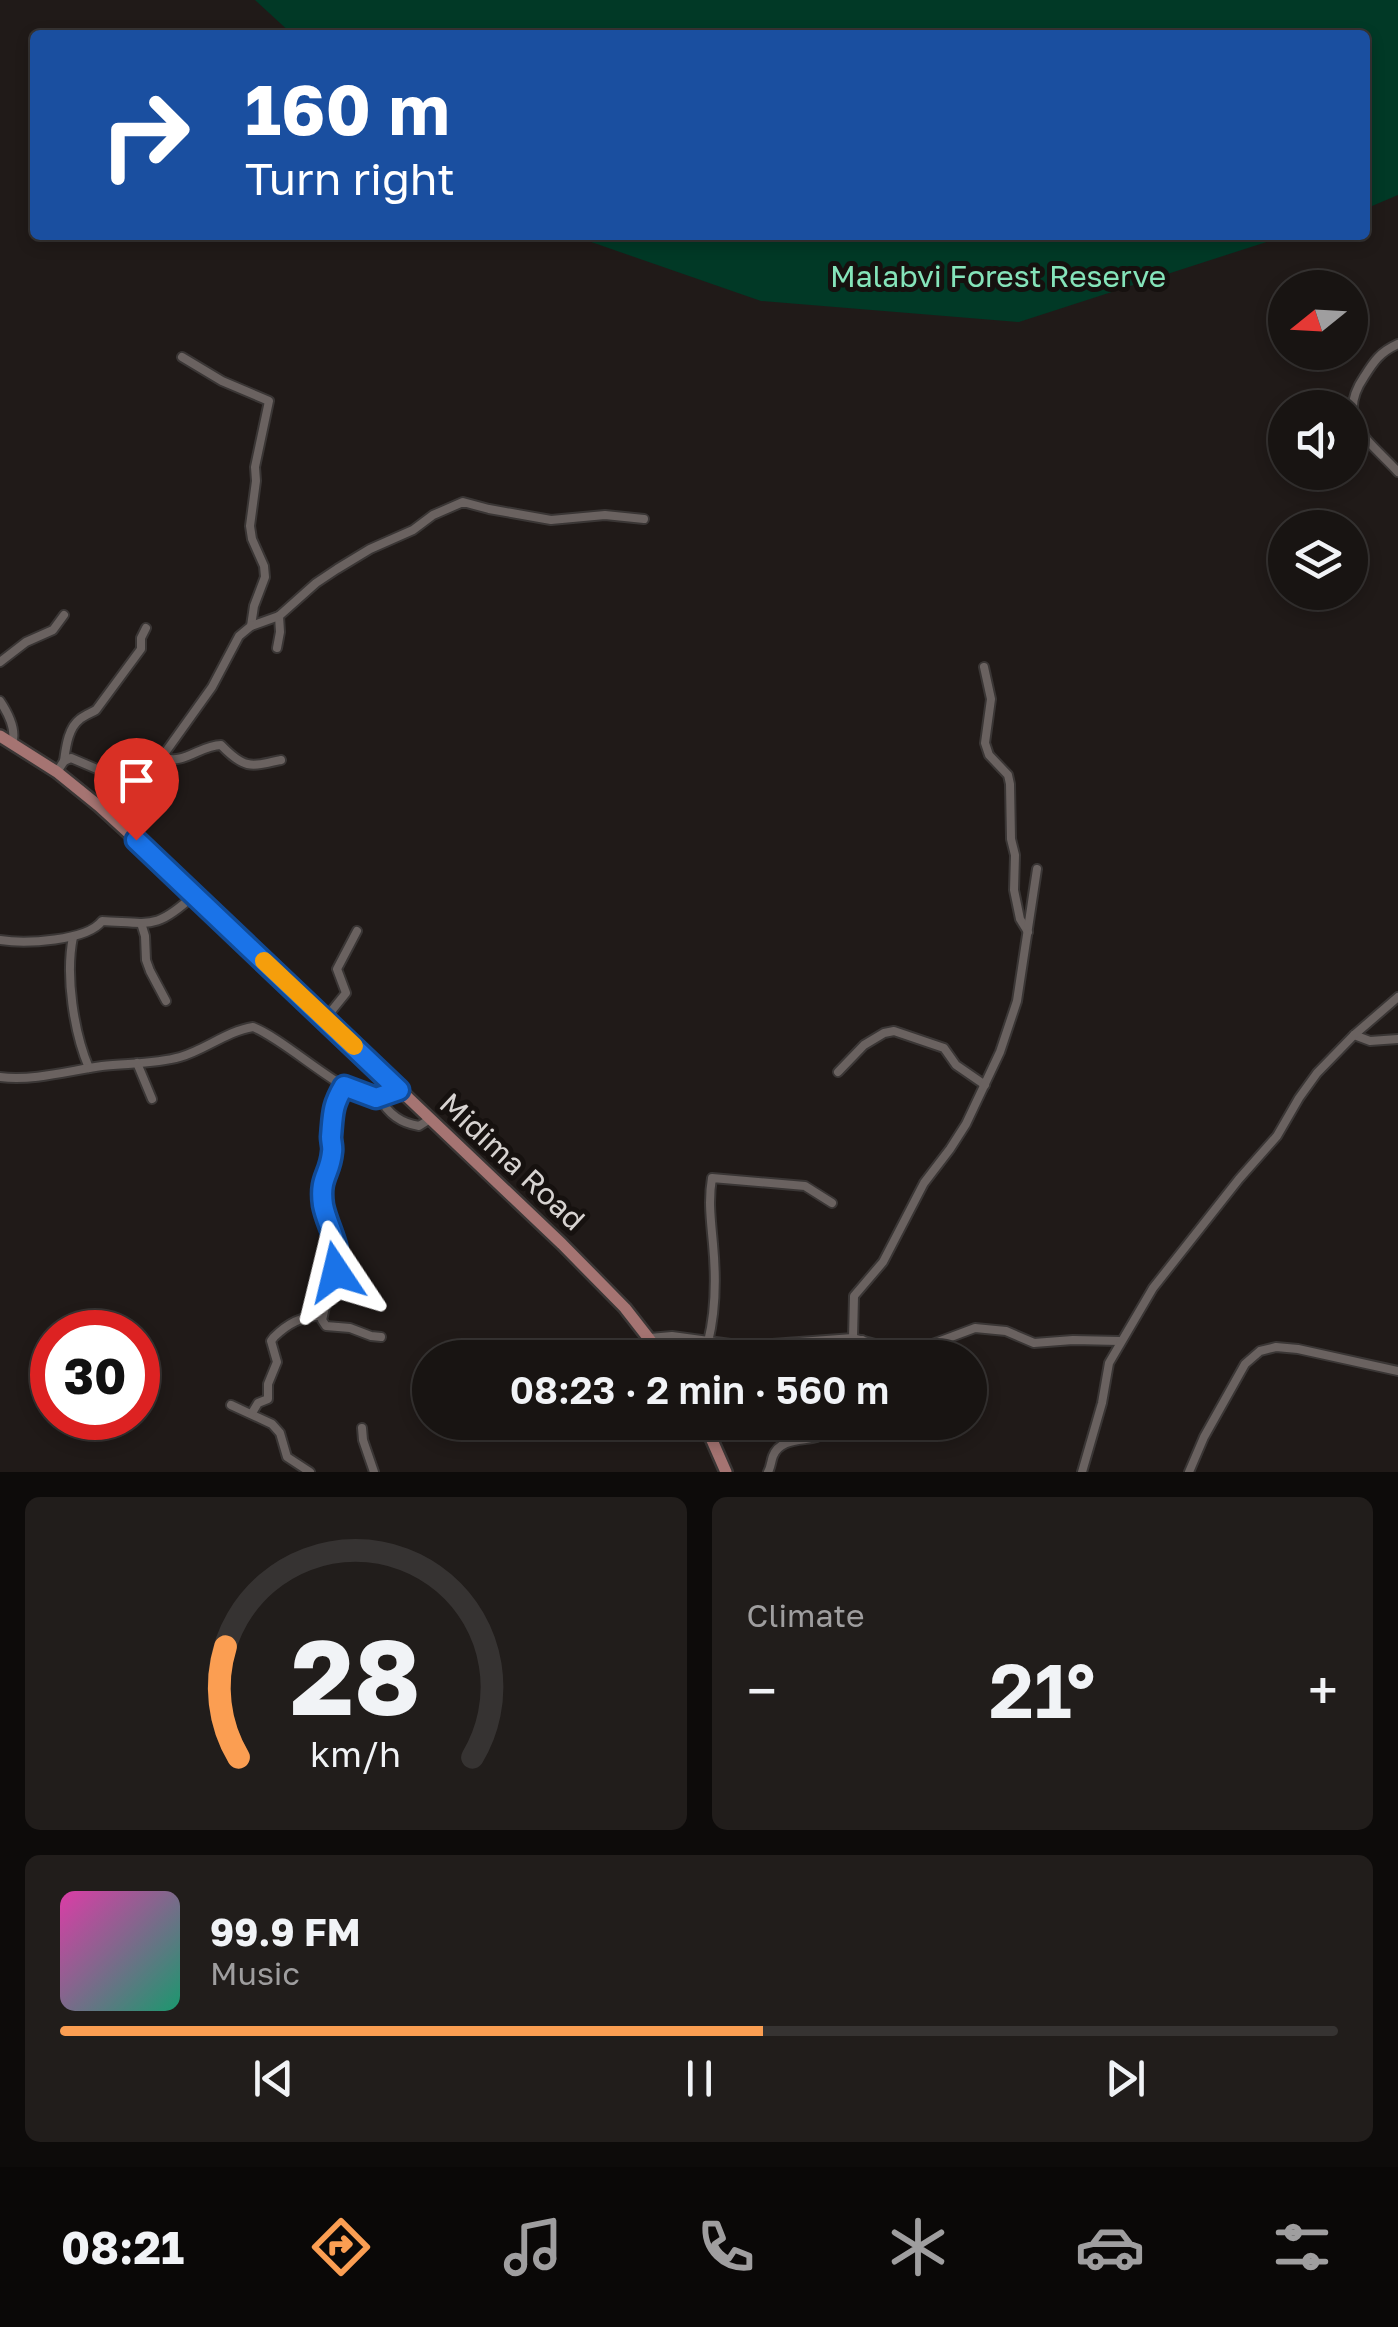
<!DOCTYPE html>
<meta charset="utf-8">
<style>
:root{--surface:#181412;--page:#211d1b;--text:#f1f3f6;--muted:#9f9e9f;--line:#363332;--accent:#fb9e52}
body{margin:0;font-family:"Golos Text",sans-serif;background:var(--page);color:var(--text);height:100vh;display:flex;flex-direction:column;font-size:38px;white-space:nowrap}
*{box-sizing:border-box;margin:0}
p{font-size:32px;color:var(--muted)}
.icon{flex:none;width:55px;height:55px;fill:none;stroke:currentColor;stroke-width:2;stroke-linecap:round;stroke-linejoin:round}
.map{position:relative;height:1472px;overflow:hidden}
.panel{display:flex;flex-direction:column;gap:25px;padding:25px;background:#0d0b0a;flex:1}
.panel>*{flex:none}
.guide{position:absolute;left:30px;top:30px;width:1340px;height:210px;border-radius:10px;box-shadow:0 5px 15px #0003,0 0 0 2px var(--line);background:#1a4fa0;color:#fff;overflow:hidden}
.needle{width:65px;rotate:252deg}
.controls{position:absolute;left:1268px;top:270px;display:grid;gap:20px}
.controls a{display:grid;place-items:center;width:100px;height:100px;border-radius:50%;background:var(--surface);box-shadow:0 5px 15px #0003,0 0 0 2px var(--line);font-size:50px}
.speed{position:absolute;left:30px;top:1310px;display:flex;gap:20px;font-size:50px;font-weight:700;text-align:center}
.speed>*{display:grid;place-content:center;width:130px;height:130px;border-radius:50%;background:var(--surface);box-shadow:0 5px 15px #0003,0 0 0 2px var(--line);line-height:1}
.speed .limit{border:15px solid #d22;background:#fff;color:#111}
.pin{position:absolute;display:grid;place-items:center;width:85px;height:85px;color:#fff;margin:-102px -42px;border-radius:50% 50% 50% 0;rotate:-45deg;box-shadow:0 0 10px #0007}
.pin .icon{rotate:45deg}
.me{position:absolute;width:110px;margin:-55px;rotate:350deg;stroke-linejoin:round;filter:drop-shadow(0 0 8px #0008)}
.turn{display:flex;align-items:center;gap:35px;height:210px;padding:0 50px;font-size:45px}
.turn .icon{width:130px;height:130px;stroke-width:2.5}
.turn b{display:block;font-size:70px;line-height:85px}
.big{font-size:75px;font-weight:600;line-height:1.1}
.panel .widget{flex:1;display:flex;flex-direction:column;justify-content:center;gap:15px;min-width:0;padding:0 35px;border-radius:15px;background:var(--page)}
.panel .dial{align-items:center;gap:0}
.dial svg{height:260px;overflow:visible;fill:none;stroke:var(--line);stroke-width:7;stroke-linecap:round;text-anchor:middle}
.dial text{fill:var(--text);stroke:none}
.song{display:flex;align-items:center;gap:30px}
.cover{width:120px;height:120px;border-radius:15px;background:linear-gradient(135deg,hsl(320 70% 55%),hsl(160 70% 35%))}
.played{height:10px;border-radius:5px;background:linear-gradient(90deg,var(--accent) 55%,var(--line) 55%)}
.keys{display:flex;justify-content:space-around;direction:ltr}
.heat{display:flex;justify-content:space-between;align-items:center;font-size:55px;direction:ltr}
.panel .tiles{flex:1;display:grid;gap:25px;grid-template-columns:1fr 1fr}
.widget:last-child{grid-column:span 2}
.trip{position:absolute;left:412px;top:1340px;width:575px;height:100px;border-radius:50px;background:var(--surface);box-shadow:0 5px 15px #0003,0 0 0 2px var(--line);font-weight:600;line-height:100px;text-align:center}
.menu{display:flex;height:160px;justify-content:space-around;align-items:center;background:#0a0807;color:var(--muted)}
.menu .icon{width:70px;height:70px}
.menu .on{color:var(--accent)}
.menu b{font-size:45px;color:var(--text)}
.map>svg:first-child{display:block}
.green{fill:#013926}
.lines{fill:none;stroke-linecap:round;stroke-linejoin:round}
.street-casing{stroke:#3a3635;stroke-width:12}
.primary-casing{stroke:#3a3635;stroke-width:16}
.street{stroke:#6a6260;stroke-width:8}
.primary{stroke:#a57472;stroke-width:11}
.route-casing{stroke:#114b97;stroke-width:25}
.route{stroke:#1a73e8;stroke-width:18}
.slow{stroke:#f59e0b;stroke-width:18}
.labels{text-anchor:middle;stroke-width:10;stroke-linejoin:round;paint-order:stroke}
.park-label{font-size:30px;fill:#85e4ba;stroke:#16110f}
.street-label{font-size:30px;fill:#d7d3d1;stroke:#16110f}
</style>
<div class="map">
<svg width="1398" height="1472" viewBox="0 0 1398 1472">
<rect width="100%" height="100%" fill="#201a18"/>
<g class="green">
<polygon points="255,0 1398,0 1398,195 1365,209 1365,35 293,35"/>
<polygon points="571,235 1288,235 1019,322 761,301"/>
</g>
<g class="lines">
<g class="street-casing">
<g id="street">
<path d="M1398,344c-18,8 -24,17 -34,33 -30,44 6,64 34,95"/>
<polyline points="182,357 222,381 269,401 255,467 256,481 250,526 252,539 264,566 265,577 254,606 251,626"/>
<polyline points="277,648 280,632 279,616"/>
<polyline points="0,662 26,642 53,630 64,615"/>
<polyline points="984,667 991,699 985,743 989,755 1008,775 1010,784 1011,839 1015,855 1014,890 1020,919 1028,932"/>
<path d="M0,701c8,12 17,29 12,43"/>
<path d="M162,757c22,9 38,-12 59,-12 23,24 29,22 60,15"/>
<path d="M64,761c2,-14 4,-33 16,-42 5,-4 11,-6 16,-9l45,-61v-11l5,-10"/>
<polyline points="57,772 64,761 71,758 111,775 151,764 162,757 212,687 239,636 251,626 279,616 316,583 337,569 370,549 413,530 433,515 463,502 489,509 551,520 605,515 644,519"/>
<polyline points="141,923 145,936 146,960 150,971 166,1001"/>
<path d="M73,937c-8,39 1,96 16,131"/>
<path d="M0,940c25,4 87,1 102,-19 49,2 54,9 92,-26"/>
<polyline points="325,1019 346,993 337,969 357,931"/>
<polyline points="1354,1035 1370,1041 1398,1039"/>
<polyline points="137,1063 152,1099"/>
<polyline points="838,1072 864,1045 884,1033 894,1031 944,1048 956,1065 985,1085"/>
<path d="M0,1077c34,4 68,-6 102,-11 26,-3 53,-2 78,-9 25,-7 47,-26 73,-30 34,13 93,72 124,71 8,0 15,-5 22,-8"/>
<polyline points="344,1085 331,1111 330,1142 333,1151 329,1168 321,1183 324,1210 341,1260 327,1298 322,1320 326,1326 350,1328 371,1336 381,1337"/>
<path d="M380,1098c8,16 20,25 39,28l11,-7"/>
<polyline points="650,1338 672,1336 745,1346 853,1338 901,1351 919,1349 975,1328 1006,1331 1034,1343 1073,1340 1120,1341"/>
<polyline points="853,1338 854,1296 883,1262 924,1183 950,1149 966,1124 1000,1052 1017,1001 1037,869"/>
<path d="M708,1342c8,-32 8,-66 5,-98 -2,-23 -5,-43 -1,-66l93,8 27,17"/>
<polyline points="861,1358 862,1340"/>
<polyline points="231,1405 272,1424 280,1433 287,1457 310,1472"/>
<path d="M252,1413l6,-10 10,-4v-15l9,-22 -6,-21 3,-4c13,-13 30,-22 48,-21"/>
<polyline points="362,1428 363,1440 374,1472"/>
<path d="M768,1472c3,-5 3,-11 5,-16 7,-18 29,-15 44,-19l10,-15"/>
<polyline points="1082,1472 1102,1403 1109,1363 1153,1288 1239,1179 1277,1136 1299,1098 1317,1073 1354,1035 1398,997"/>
<polyline points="1189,1472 1204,1437 1245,1364 1260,1351 1276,1347 1298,1349 1398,1371"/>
</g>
</g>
<g class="primary-casing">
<g id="primary">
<polyline points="0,736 57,772 99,806 156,858 562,1244 625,1308 664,1358"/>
<polyline points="704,1422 726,1472"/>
</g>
</g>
<use href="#street" class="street"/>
<use href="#primary" class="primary"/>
</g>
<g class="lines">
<g class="route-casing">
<path id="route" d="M136,840l263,250 -23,8 -32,-12c-12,20 -11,28 -13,51 0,5 2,10 1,15 -2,23 -13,25 -9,53 4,22 21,45 13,67"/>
</g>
<use href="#route" class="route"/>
<polyline class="slow" points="264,961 354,1046"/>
</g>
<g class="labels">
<g class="park-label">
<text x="998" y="287">Malabvi Forest Reserve</text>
</g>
<g class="street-label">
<text transform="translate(512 1162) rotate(43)" y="10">Midima Road</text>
</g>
</g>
</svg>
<div class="controls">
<a><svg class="needle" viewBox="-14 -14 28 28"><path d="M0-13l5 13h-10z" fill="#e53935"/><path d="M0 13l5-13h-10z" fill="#9f9e9f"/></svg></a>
<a><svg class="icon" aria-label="sound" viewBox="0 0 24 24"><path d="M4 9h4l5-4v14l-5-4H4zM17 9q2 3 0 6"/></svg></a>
<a><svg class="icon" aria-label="layers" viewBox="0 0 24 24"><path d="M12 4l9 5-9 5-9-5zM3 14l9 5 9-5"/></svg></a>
</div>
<div class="speed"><div class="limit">30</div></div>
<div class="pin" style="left:136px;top:840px;background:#d93025"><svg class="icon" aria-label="arrive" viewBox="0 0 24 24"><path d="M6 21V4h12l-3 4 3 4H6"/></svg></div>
<svg class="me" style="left:336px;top:1272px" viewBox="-20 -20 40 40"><path d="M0-17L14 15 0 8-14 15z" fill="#1a73e8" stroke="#fff" stroke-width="4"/></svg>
<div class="trip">08:23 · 2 min · 560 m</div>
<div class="guide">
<div class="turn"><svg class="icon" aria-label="right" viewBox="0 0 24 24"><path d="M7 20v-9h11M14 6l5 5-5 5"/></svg><div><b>160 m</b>Turn right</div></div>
</div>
</div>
<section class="panel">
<div class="tiles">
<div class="widget dial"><svg viewBox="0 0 100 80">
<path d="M14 69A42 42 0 1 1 86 69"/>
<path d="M14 69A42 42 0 0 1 10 35" stroke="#fb9e52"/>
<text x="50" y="56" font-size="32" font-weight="700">28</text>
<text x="50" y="72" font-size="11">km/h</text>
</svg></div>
<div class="widget"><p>Climate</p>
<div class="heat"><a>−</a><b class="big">21°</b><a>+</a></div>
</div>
<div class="widget">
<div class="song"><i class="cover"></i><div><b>99.9 FM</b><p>Music</p></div></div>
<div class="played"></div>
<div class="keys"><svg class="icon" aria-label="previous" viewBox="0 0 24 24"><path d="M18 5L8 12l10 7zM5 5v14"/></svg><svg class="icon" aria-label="pause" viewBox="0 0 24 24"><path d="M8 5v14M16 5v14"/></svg><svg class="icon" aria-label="next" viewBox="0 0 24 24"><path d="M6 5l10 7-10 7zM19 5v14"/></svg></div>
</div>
</div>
</section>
<nav class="menu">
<b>08:21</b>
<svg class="icon on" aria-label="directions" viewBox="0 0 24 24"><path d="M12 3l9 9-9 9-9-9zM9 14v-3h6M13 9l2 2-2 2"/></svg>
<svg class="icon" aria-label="music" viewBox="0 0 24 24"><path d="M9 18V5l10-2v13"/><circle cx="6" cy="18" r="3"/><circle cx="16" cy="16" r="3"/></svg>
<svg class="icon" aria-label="phone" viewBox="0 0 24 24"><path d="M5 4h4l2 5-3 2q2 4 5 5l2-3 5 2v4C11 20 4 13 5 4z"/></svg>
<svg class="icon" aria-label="climate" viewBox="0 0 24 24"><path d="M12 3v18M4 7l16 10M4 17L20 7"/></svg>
<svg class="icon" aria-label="car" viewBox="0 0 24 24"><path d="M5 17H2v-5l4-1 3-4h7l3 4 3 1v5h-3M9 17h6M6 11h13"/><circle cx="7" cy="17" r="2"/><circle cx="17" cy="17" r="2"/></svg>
<svg class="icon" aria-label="filters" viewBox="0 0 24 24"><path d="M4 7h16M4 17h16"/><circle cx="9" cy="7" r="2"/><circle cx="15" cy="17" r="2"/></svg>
</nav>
